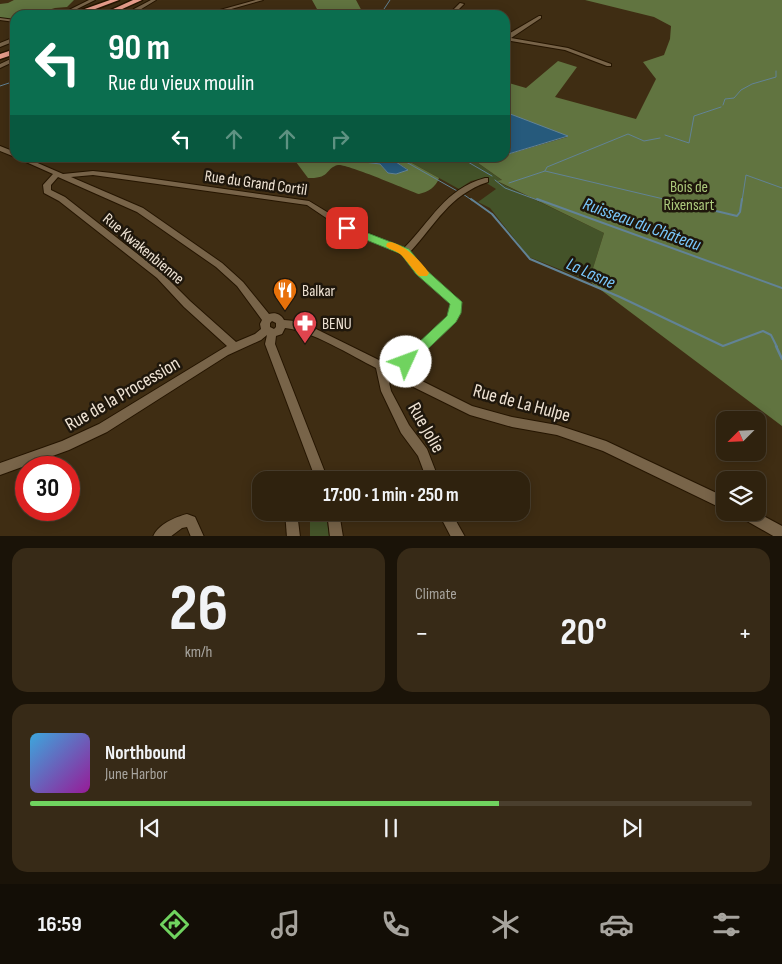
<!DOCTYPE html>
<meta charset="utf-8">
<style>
:root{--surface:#2f220e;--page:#372a17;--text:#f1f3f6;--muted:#a7a49e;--line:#4a3f2e;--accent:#70d35f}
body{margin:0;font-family:"Sofia Sans Condensed",sans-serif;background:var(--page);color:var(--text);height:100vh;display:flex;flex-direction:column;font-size:19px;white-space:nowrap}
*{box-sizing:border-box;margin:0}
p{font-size:16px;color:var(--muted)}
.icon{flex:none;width:28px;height:28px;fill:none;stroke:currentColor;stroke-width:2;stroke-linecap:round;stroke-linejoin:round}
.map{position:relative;height:536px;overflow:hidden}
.drawer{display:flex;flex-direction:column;gap:12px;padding:12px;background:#1a1308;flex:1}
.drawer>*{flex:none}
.guide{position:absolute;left:10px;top:10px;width:500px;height:152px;border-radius:15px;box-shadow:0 2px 12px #0003,0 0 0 1px var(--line);background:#0b6e4f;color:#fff;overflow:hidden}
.needle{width:32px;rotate:246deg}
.tools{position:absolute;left:716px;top:411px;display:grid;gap:10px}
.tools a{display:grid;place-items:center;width:50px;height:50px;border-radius:10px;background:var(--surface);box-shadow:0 2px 12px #0003,0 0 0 1px var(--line);font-size:25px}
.speed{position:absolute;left:15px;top:456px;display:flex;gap:10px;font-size:25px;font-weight:700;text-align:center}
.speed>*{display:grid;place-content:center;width:65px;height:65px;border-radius:50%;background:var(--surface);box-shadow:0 2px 12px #0003,0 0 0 1px var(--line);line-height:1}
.speed .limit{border:8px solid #d22;background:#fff;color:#111}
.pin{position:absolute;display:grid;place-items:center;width:42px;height:42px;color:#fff;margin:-21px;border-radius:10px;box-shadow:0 2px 8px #0006}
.me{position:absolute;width:55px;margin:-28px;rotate:47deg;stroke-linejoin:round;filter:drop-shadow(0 0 4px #0008)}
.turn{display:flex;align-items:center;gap:18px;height:105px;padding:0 15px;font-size:22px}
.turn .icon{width:65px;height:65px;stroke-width:2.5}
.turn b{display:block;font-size:35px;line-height:42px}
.lanes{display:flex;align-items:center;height:48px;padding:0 15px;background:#0003;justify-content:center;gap:25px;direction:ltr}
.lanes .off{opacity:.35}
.big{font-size:38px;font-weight:700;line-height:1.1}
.drawer .tile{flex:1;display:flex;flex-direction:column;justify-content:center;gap:8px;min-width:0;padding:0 18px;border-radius:15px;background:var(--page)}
.drawer .dial{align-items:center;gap:0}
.dial b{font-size:65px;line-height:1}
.song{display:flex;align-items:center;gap:15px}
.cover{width:60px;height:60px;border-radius:8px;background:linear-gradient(135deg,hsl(200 70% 55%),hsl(300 70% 35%))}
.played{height:5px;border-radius:2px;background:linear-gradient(90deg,var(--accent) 65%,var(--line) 65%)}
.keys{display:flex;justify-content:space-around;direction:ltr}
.heat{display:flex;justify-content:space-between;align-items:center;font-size:28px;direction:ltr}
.drawer .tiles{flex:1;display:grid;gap:12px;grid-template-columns:1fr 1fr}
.tile:last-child{grid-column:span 2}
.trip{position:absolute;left:252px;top:471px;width:278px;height:50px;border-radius:15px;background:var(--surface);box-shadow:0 2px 12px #0003,0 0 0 1px var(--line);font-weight:700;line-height:50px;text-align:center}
.menu{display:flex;height:80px;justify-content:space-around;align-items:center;background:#130e06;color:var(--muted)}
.menu .icon{width:35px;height:35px}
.menu .current{color:var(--accent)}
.menu b{font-size:22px;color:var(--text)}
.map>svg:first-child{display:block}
.green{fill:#445329}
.forest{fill:#617440}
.water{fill:#265a7c;stroke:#628396}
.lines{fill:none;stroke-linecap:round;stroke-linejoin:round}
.stream-far2{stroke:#628396;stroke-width:1}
.stream-far1{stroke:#628396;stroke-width:2}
.stream{stroke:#628396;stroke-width:2.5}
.minor-casing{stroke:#251500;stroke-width:2}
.highway-casing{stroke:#251500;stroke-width:3}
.minor{fill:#786449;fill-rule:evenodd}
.highway{fill:#e69c8b;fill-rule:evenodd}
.route{fill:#70d35f;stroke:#49893e}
.slow{fill:#f59e0b}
.labels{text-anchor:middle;stroke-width:5;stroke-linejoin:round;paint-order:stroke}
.street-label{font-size:16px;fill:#efe3d4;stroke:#1f170c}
.park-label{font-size:16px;fill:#adca7c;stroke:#1f170c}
.poi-label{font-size:16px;fill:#efe3d4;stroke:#1f170c;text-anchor:start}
.water-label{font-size:18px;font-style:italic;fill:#7ac8fd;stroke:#1f170c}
.near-street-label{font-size:19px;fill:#efe3d4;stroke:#1f170c}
</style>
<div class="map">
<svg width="782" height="537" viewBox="0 0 782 537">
<rect width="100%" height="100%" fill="#3f2d13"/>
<g class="green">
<polygon points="403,158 471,158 503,181 498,182 604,233 589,281 529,257 490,208 478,202 496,189 480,179 471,181 459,189"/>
<polygon points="310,513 326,513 329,536 310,536"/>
</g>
<g class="forest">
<polygon points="14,0 74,0 67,7 55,8 35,14 21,12 14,14 15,20 0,18 0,4 8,3"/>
<polygon points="312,0 356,0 364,15 317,15 317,9"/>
<polygon points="585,0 782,0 782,426 589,281 604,233 497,181 502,180 471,158 505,158 505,155 567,137 505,112 505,82 526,88 558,61 577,67 555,97 636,119 656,79 643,62 664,55 670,39 671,26 654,17"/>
<path d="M293,158h66l1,1 20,5 8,9 8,1 11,-5 -17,-11h13l36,20c-3,9 -11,14 -20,16 -11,-4 -74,-31 -81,-29 -13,3 -7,14 -30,13z"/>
</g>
<g class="water">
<polygon points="505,112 568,136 505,155"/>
<polygon points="359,158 390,158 408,170 396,174 388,173 380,164 364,162"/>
</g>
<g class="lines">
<g class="stream-far2">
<polyline points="380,15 390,0"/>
<polyline points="0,86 15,81"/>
<polyline points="723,105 725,99 734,98 741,90 752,84 776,77 776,71"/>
<polyline points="665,135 689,143 694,116 721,107"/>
<polyline points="399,158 459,192"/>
<polyline points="461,158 492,176"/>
<polyline points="545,171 672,201"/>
<polyline points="495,180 505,188 540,201"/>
<polyline points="509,183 545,171 547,167 628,134 644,141 660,138"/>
<polyline points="463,194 473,201"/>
<polyline points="742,201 746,175 782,188"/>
</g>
<g class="stream-far1">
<polyline points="471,199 492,214 530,259 620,297 723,346 763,331 771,335 777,347"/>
<polyline points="537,199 782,288"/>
<polyline points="666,199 737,216 740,212 742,199"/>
</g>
<polyline class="stream" points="776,346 782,359"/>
<g class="minor-casing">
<g id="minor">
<polygon points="89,0 95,0 65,15 59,15"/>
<polygon points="151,0 156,0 138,11 134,15 129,15 134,9"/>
<polygon points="256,0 263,0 210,15 202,15"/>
<polygon points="460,3 464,4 453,15 448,15"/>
<polygon points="539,16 541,16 541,18 511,38 568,48 611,64 611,66 607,66 565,50 505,40 505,36"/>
<polygon points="0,18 15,20 15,22 0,20"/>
<polygon points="15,37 15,41 0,47 0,43"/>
<polygon points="15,57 15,61 0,68 0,64"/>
<polygon points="0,146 15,152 15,157 0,151"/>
<path d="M17,158h9l37,16 30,-3 19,2 197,28 41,25 54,22c27,-27 41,-59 81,-70h3v4c-39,13 -52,42 -78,70l13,17 33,28 5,10 -7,15 -52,49 70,35 40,11 45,8 49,16 119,56v13l-122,-59 -46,-16 -45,-8 -42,-12 -83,-41 4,17 18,34 18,24 12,31h-12l-9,-24 -17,-23 -20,-42 -5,-23c-24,-12 -66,-38 -91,-40l-3,6 -6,2 -1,8 53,136h-12l-51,-136 2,-9 -6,5 -33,15 -121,77 -38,18 -69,25v-12l62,-22 37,-17 128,-78 -43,-39 -27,-29 -98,-77 -15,-8 -1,-8 10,-11zM93,175l214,30 37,25 58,24 15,19 32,28 2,6 -4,10 -54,50 -77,-38 -21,-8 -11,-1c-3,-6 -9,-8 -15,-6l-26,-32 -21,-19 -79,-55 -72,-31zM58,177l79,35 79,55 21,19 25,34 -2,4 1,5 -6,5 -19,8 -46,-41 -27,-27 -98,-77 -14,-7v-5zM272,321l4,2v4l-2,2 -4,-2v-4z"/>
<polygon points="285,512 297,512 300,537 287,537"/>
<polygon points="327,512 339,512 343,537 330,537"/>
<polygon points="438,512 451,512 465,537 451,537"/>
<polygon points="736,512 756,512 782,526 782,537 775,537 738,516"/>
<path d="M187,514l8,3 9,20h-13l-4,-10 -5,1 -12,9h-17c4,-12 22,-20 34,-23z"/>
</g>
</g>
<g class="highway-casing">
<g id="highway">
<polygon points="110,0 119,0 82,14 60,15 79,11"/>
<polygon points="133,0 142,0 109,15 100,15"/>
<polygon points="15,49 15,54 0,59 0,54"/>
</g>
</g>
<use href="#minor" class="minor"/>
<use href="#highway" class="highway"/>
</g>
<polygon class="route" points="347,225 409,249 424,268 462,302 461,313 456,322 410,366 406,368 401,366 399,362 401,359 447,316 450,304 416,274 401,254 344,231 342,228 344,226"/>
<path class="slow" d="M391,242c15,4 29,18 38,31l-2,3h-8c-6,-6 -14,-18 -19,-22 -5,-4 -10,-4 -14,-8l1,-3z"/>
<defs>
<g id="restaurant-pin" transform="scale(1.25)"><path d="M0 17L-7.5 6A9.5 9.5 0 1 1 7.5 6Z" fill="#e8710a" stroke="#1f170c"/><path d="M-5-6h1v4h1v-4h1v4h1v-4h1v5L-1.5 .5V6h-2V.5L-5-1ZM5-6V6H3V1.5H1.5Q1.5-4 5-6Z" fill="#fff"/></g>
<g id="pharmacy-pin" transform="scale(1.25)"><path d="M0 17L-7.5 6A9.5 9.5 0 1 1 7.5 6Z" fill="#e0444e" stroke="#1f170c"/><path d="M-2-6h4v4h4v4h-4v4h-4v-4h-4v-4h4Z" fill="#fff"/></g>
</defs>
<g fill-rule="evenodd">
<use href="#restaurant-pin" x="285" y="290"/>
<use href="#pharmacy-pin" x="305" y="323"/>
</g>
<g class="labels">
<g class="street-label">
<text transform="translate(256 182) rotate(8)" y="6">Rue du Grand Cortil</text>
<text transform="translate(144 248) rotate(40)" y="6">Rue Kwakenbienne</text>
</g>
<g class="park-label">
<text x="689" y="192">Bois de<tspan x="689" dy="18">Rixensart</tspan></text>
</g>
<g class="poi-label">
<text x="302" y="296">Balkar</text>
<text x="322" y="329">BENU</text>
</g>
<g class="water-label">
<text transform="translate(642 224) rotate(20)" y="6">Ruisseau du Château</text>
<text transform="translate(591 273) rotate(24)" y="6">La Lasne</text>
</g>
<g class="near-street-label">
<text transform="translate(122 393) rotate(-30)" y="7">Rue de la Procession</text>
<text transform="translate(522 402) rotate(15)" y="7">Rue de La Hulpe</text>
<text transform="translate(427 427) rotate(60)" y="7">Rue Jolie</text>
</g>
</g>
</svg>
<div class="tools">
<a><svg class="needle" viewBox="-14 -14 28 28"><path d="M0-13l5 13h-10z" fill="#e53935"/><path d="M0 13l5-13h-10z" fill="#a7a49e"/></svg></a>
<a><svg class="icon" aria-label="layers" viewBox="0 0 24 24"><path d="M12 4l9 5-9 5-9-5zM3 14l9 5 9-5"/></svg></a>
</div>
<div class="speed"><div class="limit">30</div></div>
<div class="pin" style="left:347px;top:228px;background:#d93025"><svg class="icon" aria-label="arrive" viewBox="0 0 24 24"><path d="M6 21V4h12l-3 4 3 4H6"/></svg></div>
<svg class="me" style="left:406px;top:362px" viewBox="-20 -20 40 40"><circle r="19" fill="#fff"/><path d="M0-13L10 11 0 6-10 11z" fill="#70d35f"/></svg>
<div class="trip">17:00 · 1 min · 250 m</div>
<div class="guide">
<div class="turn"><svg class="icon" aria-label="left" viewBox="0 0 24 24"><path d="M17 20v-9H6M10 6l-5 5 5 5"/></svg><div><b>90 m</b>Rue du vieux moulin</div></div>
<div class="lanes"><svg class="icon" aria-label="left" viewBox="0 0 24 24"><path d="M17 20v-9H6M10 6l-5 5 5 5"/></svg><svg class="icon off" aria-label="ahead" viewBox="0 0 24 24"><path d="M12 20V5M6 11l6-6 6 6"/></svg><svg class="icon off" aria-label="ahead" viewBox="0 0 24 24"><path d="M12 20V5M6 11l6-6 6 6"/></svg><svg class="icon off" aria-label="right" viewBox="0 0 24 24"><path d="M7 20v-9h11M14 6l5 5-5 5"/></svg></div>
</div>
</div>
<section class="drawer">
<div class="tiles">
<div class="tile dial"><b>26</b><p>km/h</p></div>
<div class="tile"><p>Climate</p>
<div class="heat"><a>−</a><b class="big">20°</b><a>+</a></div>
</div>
<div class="tile">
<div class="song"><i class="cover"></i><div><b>Northbound</b><p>June Harbor</p></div></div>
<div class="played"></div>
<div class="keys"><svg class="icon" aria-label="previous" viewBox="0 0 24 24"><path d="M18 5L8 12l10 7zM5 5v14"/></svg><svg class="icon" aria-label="pause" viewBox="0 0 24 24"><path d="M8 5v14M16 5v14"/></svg><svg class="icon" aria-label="next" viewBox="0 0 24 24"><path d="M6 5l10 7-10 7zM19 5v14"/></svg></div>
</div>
</div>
</section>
<nav class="menu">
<b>16:59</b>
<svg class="icon current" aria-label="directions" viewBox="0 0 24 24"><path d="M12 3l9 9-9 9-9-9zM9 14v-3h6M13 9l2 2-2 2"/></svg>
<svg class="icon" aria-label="music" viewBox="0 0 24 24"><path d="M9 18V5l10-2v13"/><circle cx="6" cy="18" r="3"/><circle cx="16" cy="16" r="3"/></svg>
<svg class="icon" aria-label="phone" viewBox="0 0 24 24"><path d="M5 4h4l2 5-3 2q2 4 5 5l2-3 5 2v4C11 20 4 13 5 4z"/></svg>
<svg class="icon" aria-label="climate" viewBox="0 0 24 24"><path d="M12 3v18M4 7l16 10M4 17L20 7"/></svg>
<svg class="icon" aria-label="car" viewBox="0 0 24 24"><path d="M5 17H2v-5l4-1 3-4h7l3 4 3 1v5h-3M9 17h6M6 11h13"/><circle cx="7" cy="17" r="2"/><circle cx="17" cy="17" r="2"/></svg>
<svg class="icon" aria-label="filters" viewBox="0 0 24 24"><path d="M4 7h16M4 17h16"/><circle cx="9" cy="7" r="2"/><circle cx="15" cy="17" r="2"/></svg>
</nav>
